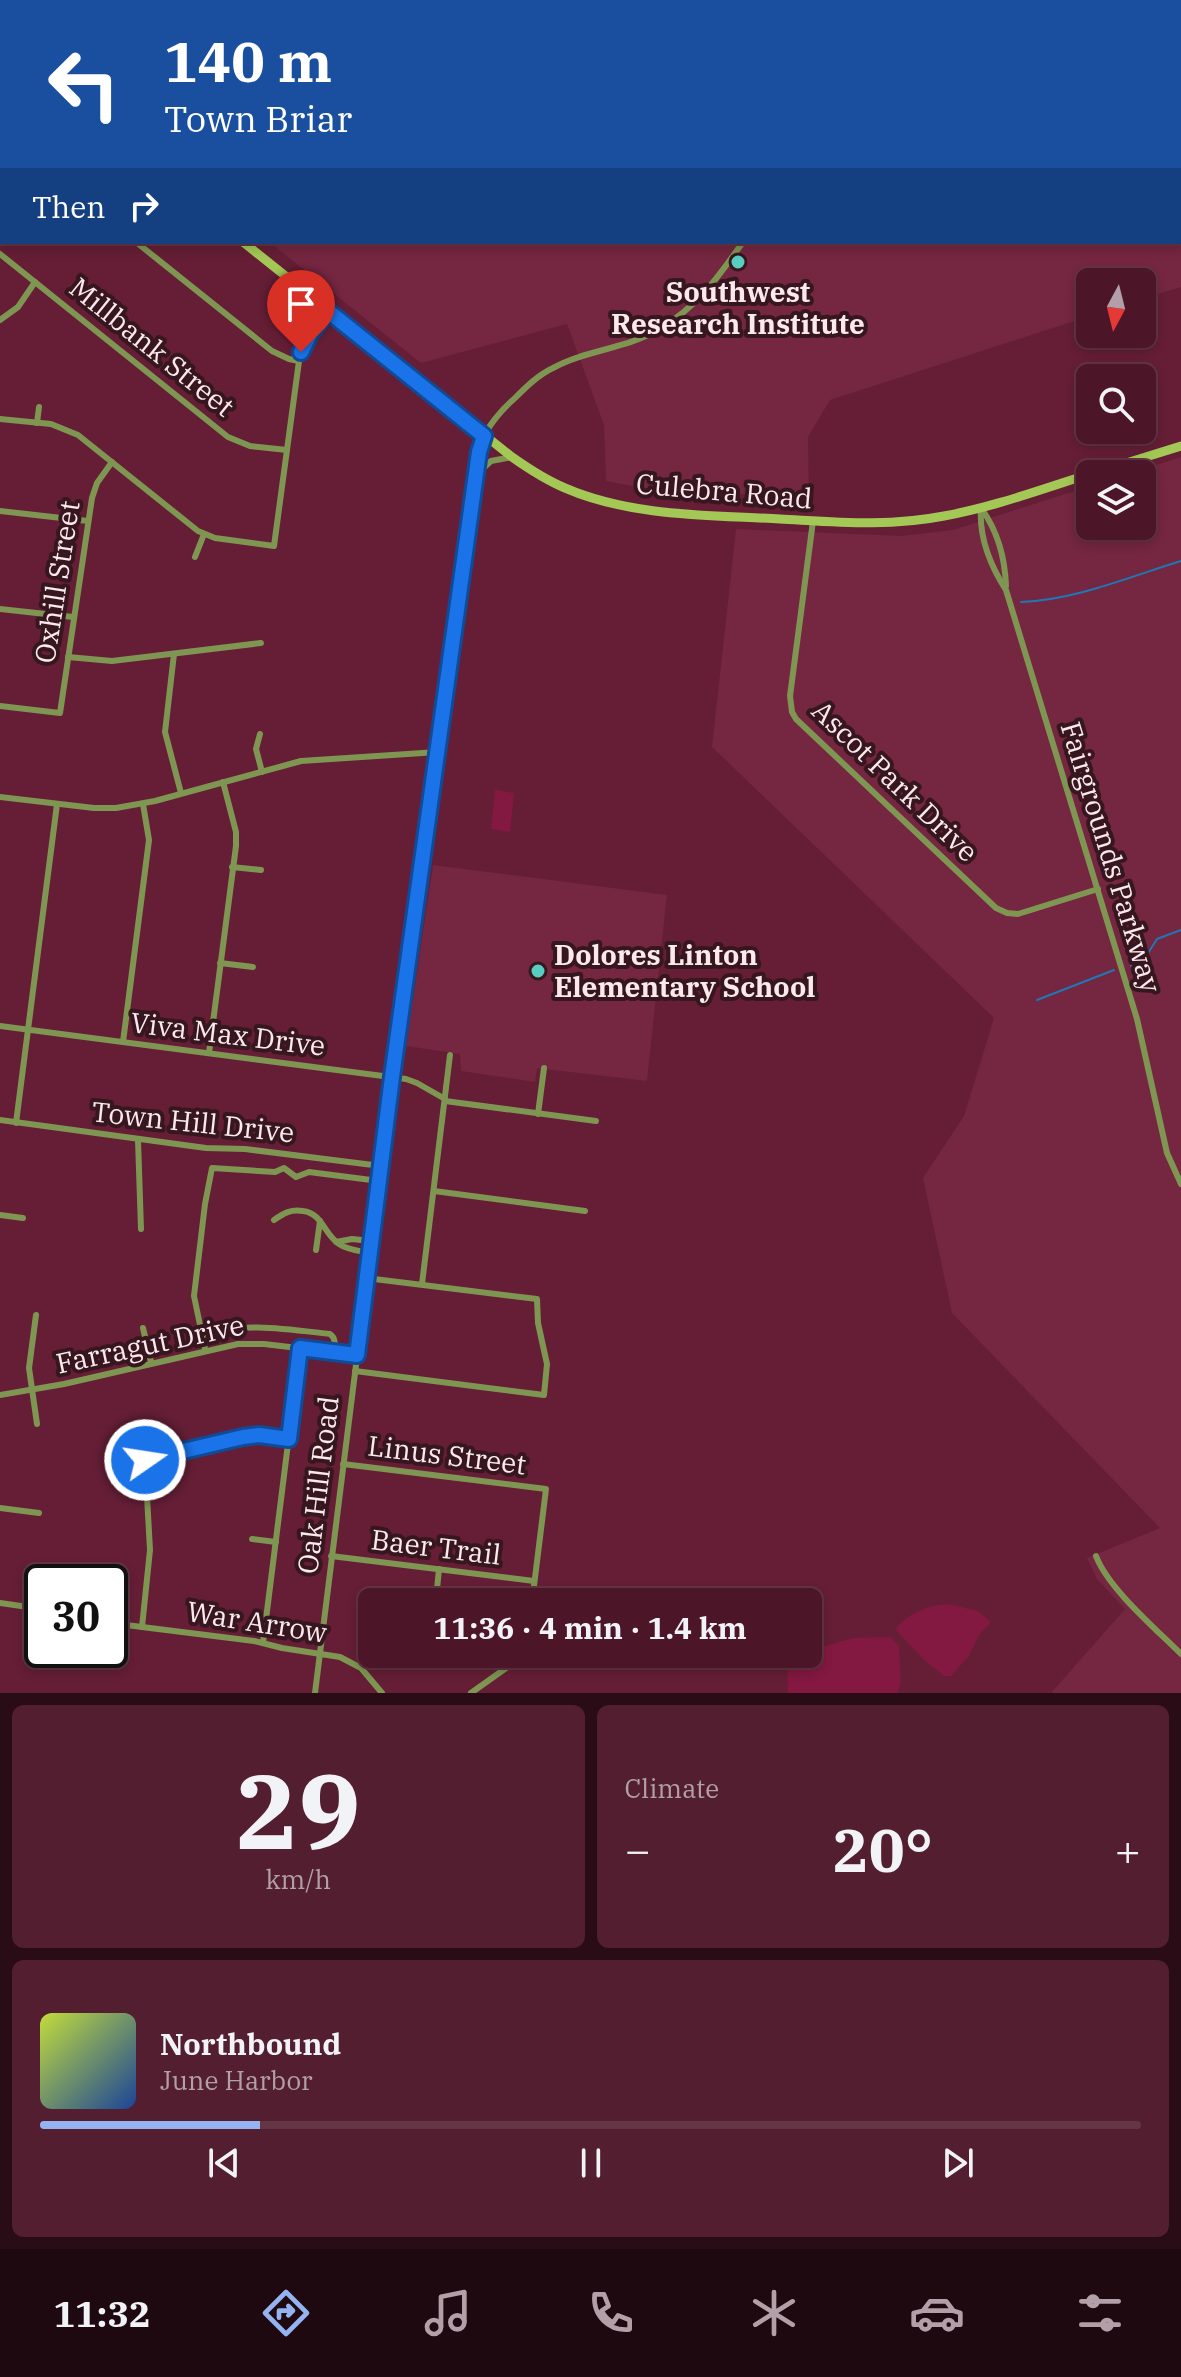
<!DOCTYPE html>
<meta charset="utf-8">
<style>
:root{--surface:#4c1628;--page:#531f30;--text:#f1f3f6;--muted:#b29fa8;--line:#633545;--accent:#95b2f1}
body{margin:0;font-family:"IBM Plex Serif",serif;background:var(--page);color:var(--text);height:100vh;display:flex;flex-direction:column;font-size:30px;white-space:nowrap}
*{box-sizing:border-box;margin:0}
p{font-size:26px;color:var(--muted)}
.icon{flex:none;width:44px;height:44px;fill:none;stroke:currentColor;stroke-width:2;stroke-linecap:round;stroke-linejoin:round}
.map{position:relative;height:1693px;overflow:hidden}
.sheet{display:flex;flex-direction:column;gap:12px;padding:12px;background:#2a0c16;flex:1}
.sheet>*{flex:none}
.hud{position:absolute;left:0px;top:0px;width:1182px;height:244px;box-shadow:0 4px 12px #0003,0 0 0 2px var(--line);background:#1a4fa0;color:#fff;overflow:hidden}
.needle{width:52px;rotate:187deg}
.controls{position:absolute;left:1076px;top:268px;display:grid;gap:16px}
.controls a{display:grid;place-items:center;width:80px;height:80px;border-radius:12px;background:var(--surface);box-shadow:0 4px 12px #0003,0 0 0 2px var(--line);font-size:40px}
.speed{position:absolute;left:24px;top:1564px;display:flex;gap:16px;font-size:40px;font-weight:700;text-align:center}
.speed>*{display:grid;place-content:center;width:104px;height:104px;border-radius:50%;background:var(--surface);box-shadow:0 4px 12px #0003,0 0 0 2px var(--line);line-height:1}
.speed .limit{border:4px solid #111;border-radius:12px;background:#fff;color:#111}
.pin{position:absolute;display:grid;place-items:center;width:68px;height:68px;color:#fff;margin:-82px -34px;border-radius:50% 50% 50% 0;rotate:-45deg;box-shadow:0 0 8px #0007}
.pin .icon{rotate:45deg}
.me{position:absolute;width:88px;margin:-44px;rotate:77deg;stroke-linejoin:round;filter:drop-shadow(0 0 6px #0008)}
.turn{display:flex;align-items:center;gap:28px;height:168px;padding:0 32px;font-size:36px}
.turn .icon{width:104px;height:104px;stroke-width:2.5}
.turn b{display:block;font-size:56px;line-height:68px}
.then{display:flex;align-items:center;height:76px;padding:0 32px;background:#0003;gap:16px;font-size:30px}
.big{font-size:60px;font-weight:800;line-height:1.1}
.sheet .card{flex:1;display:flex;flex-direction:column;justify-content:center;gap:12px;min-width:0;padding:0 28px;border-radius:12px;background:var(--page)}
.sheet .dial{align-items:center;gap:0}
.dial b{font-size:104px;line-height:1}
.song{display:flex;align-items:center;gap:24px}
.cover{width:96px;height:96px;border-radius:12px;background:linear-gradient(135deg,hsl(70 70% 55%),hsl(220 70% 35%))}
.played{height:8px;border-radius:4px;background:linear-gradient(90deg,var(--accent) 20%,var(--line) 20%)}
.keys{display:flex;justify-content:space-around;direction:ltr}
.heat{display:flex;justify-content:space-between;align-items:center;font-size:44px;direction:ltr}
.sheet .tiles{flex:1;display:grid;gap:12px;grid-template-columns:1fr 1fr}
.card:last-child{grid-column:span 2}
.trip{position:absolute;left:358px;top:1588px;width:464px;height:80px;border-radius:12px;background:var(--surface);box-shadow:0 4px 12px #0003,0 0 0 2px var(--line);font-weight:800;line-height:80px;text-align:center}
.tab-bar{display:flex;height:128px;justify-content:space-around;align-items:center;background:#1e0910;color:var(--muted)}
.tab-bar .icon{width:56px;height:56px}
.tab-bar .current{color:var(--accent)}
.tab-bar b{font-size:36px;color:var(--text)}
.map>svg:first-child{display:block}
.built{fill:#752640}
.green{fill:#831840}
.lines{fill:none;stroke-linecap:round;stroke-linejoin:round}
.stream{stroke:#1f78b6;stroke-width:2}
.street{stroke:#7e9652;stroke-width:6}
.secondary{stroke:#a4c856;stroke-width:9}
.route-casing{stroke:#114b97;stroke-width:20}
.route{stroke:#1a73e8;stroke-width:14}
.poi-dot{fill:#58cec0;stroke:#37171f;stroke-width:3}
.labels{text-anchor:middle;stroke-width:8;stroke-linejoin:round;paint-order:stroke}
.poi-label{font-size:28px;font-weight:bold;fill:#fce9ed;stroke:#37171f}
.street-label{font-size:28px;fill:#fce9ed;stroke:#37171f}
</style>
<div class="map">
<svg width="1181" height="1693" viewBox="0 0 1181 1693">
<rect width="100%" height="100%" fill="#651e35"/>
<g class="built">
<polygon points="0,0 1181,0 1181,287 1142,299 1142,282 1090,282 1090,316 830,400 808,437 809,499 638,487 606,481 604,425 567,324 421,363 269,242 1180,242 1180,2 2,2 2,25 0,23"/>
<polygon points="1181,457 1181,1693 1051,1693 1125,1609 1097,1579 1087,1558 1160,1528 952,1313 923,1178 964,1116 994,1018 712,747 736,529 901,536 953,530 1090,486 1090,526 1142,526 1142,474 1128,474"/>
<polygon points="433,865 667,895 647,1081 537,1068 535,1082 461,1071 460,1054 406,1046"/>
</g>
<g class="green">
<polygon points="495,790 514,793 510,832 491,829"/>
<path d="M948,1604l30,7 13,11 -12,13 -10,21 -18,20h-7l-21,-17 -28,-30c14,-16 32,-24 53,-25z"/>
<polygon points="890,1637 899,1646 901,1682 898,1693 788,1693 787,1657 808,1654 808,1651 853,1638"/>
</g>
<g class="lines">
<g class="stream">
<path d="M1021,602c54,-2 108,-25 160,-41"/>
<polyline points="1131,966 1145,958 1157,939 1181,930"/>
<polyline points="1037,1000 1114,970"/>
</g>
<g class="street">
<polyline points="911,2 911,0"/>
<polyline points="1180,89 1181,88"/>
<polyline points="0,170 2,168"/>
<polyline points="136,242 272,351 289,359 299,361"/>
<polyline points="0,254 228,437 250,446 287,450"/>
<polyline points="0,320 18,307 35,282"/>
<polyline points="0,419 51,424 78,435 198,531 215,538 274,546 299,361 310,334 328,311"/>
<polyline points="37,423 39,407"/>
<polyline points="477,474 491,461 512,457"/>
<path d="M981,508c-2,28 9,57 25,82l131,429 30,134 14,31"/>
<path d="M981,508c16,22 24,50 25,78"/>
<polyline points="0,511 88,521"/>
<polyline points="813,521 790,696 792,712 796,719 996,908 1007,913 1018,914 1098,889"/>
<polyline points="195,557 204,534"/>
<polyline points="0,609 73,617"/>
<polyline points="174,654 165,732 181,793"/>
<polyline points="68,657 112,661 261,643"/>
<polyline points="0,706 60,713 92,498 97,483 112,462"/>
<polyline points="260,734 256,749 262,772"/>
<polyline points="0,797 94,808 116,808 155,801 301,761 438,752"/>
<polyline points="232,867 261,870"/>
<polyline points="220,963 253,967"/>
<polyline points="0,1026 406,1079 417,1083 445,1099"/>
<polyline points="123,1042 149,840 143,804"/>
<polyline points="209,1053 236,846 236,832 223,782"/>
<polyline points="445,1101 596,1121"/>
<polyline points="538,1114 544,1068"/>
<polyline points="0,1120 206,1148 245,1149 381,1166"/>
<polyline points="16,1123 57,804"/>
<polyline points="138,1140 141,1229"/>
<polyline points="434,1191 585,1211"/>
<polyline points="0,1215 23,1218"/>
<path d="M274,1220c10,-7 17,-11 29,-9 19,2 21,23 36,33 9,6 20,7 31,9"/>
<polyline points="336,1242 352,1239 371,1241"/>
<polyline points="316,1250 320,1221"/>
<polyline points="422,1284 450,1055"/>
<polyline points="36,1315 29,1368 37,1424"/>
<polyline points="143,1328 151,1362"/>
<path d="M201,1334c43,-12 85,-5 129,0 6,4 5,11 4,18"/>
<polyline points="205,1349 194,1296 205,1204 212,1168 275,1172 284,1168 296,1177 309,1172 379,1181"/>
<polyline points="355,1371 544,1395 547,1364 538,1323 537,1299 366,1278"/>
<polyline points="0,1395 64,1384 238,1344 264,1344 357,1355"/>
<polyline points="343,1464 546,1489 532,1602"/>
<polyline points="0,1508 39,1513"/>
<polyline points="252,1539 276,1542"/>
<polyline points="331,1556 534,1581"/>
<path d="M1096,1556c12,32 60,73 85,98"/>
<polyline points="436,1599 439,1569"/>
<polyline points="0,1603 42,1609"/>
<polyline points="110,1623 254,1641 282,1648 340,1657 361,1668 382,1693"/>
<polyline points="142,1627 150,1550 145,1460 243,1437 259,1435 289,1439"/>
<polyline points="263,1643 300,1348"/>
<path d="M315,1693l77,-616 89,-634c6,-16 20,-33 33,-44 12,-12 24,-24 39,-31 33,-18 72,-19 105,-38 39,-23 59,-51 85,-88"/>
<polyline points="471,1693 516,1661 521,1654"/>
</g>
<g class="secondary">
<polyline points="0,47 2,49"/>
<path d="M243,242l269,215c17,12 34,23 53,31 67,29 144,27 215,31 57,3 108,8 164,-3 50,-9 98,-27 146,-42"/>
<polyline points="1091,474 1181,446"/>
</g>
</g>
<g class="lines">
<g class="route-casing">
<polyline id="route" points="145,1460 243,1437 259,1435 289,1439 300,1348 357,1355 392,1077 479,452 484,436 328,311 310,334 301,352"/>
</g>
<use href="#route" class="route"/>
</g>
<g class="poi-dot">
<circle cx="738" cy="262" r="8"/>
<circle cx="538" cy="971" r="8"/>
</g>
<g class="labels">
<g class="poi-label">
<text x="738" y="302">Southwest<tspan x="738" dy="32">Research Institute</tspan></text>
<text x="554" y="965" text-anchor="start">Dolores Linton<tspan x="554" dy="32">Elementary School</tspan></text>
</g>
<g class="street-label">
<text transform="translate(152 347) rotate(39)" y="10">Millbank Street</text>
<text transform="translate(724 491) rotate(5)" y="10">Culebra Road</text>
<text transform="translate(57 582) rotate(-81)" y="10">Oxhill Street</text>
<text transform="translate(895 781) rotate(44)" y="10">Ascot Park Drive</text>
<text transform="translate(1111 857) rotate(73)" y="10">Fairgrounds Parkway</text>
<text transform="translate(228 1034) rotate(7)" y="10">Viva Max Drive</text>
<text transform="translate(193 1122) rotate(6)" y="10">Town Hill Drive</text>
<text transform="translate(150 1344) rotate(-12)" y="10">Farragut Drive</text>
<text transform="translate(447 1455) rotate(7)" y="10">Linus Street</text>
<text transform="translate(318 1485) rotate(-83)" y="10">Oak Hill Road</text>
<text transform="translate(436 1547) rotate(7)" y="10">Baer Trail</text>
<text transform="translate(257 1622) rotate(9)" y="10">War Arrow</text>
</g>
</g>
</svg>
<div class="controls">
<a><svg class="needle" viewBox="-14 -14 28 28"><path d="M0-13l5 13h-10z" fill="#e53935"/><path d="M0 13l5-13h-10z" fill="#b29fa8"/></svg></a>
<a><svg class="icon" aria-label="search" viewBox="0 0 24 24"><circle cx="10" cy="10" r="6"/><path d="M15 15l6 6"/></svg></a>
<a><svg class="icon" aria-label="layers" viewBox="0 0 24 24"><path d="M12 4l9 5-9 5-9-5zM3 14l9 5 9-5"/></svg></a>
</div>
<div class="speed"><div class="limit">30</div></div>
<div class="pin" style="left:301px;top:352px;background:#d93025"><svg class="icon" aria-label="arrive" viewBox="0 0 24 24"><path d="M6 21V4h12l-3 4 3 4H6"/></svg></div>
<svg class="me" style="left:145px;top:1460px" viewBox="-20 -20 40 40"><circle r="17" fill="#1a73e8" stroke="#fff" stroke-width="3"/><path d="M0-11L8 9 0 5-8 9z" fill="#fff"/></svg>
<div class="trip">11:36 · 4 min · 1.4 km</div>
<div class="hud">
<div class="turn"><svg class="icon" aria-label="left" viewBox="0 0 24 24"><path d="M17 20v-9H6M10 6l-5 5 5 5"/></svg><div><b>140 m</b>Town Briar</div></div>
<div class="then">Then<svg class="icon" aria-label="right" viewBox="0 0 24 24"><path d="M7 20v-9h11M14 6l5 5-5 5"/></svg></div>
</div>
</div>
<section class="sheet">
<div class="tiles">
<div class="card dial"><b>29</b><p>km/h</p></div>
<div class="card"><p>Climate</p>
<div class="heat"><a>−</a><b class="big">20°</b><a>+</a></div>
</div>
<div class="card">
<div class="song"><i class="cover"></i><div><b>Northbound</b><p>June Harbor</p></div></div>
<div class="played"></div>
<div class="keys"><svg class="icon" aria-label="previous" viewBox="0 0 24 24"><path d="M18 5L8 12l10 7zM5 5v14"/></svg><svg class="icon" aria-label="pause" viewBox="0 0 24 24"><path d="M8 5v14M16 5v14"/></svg><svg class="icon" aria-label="next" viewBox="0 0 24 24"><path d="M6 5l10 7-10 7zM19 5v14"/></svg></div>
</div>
</div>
</section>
<nav class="tab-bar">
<b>11:32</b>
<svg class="icon current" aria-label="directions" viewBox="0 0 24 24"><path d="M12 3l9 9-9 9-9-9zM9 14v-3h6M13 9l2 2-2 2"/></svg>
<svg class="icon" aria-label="music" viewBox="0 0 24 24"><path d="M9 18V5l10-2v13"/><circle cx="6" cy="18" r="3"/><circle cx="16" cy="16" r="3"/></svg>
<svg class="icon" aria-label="phone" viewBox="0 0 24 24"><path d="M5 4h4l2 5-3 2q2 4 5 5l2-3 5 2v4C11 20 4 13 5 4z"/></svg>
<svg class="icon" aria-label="climate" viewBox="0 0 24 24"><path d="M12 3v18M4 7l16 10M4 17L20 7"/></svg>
<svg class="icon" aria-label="car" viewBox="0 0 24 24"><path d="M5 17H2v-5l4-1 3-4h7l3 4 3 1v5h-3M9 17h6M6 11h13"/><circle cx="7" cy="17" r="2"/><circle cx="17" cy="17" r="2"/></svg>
<svg class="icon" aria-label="filters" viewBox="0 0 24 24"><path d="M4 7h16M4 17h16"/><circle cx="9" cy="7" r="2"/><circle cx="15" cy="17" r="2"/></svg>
</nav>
